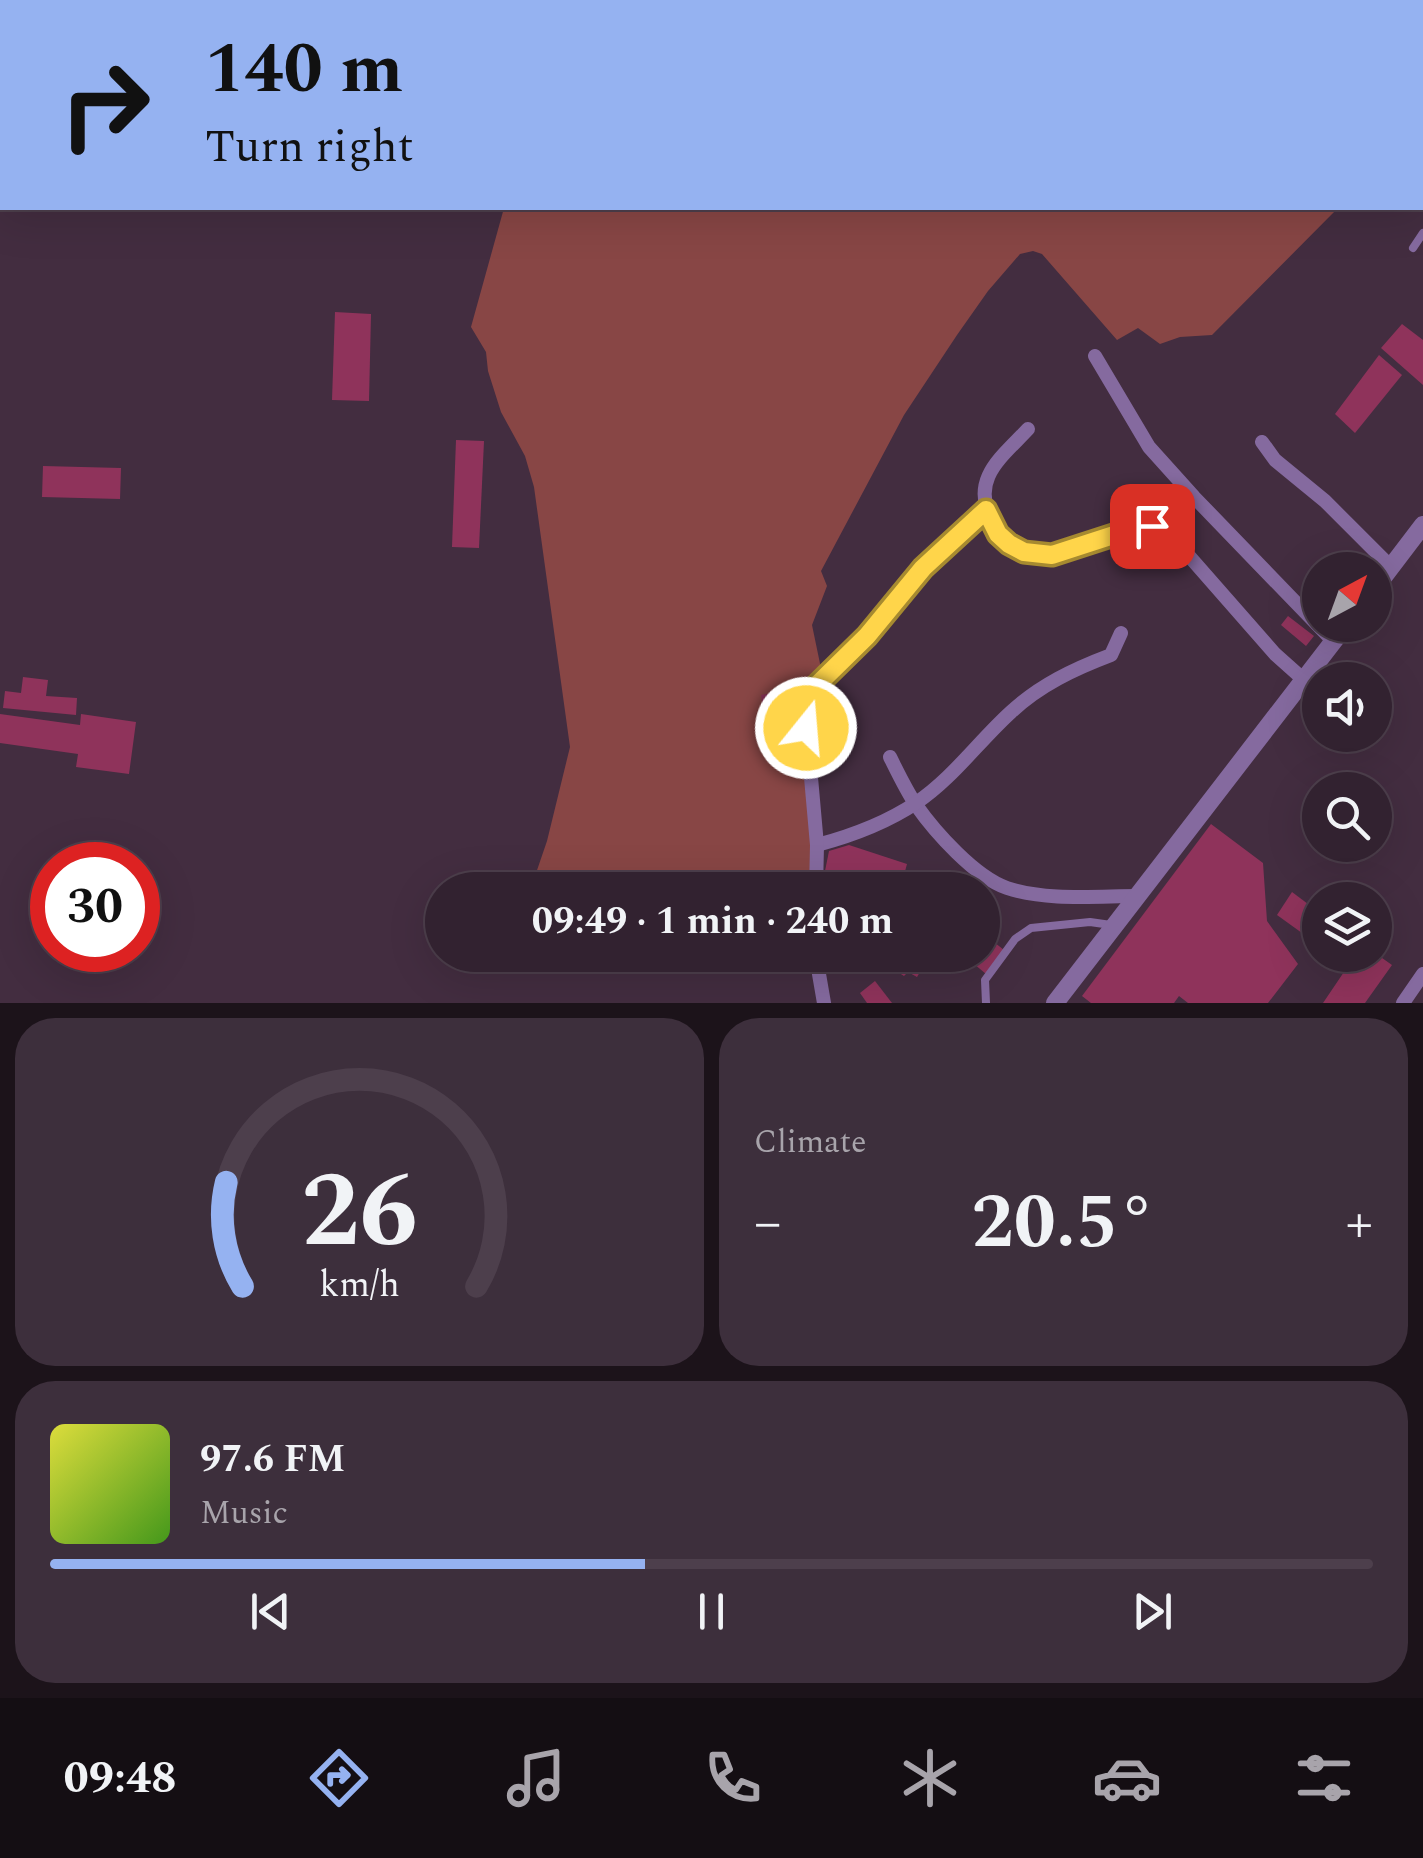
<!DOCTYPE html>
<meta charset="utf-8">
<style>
:root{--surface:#322230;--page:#3d2f3c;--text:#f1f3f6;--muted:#a8a4ab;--line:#4d3f4c;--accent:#95b2f1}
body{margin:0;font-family:Spectral,serif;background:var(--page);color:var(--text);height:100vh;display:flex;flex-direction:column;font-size:38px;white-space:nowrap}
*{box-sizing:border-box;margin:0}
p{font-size:32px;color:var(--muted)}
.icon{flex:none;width:55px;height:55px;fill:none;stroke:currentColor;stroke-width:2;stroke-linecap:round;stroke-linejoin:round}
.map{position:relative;height:1003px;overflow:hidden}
.sheet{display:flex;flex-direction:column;gap:15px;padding:15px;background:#1c131a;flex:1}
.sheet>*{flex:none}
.hud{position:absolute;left:0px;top:0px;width:1425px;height:210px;box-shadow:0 10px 40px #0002,0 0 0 2px var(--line);background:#95b2f1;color:#111;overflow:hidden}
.needle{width:65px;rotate:41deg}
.fabs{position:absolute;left:1302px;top:552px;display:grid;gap:20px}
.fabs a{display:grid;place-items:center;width:90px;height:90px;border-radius:50%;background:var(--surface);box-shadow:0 10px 40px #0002,0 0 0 2px var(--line);font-size:50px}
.speed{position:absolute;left:30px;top:842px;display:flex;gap:20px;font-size:50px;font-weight:700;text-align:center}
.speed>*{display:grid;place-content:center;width:130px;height:130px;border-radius:50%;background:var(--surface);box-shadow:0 10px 40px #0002,0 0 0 2px var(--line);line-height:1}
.speed .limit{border:15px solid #d22;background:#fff;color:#111}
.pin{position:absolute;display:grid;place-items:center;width:85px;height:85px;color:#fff;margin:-42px;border-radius:20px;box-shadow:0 5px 15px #0006}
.me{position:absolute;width:110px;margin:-55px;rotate:17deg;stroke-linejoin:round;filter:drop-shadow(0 0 8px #0008)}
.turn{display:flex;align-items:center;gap:35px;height:210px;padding:0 40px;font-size:45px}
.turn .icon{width:130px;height:130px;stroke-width:2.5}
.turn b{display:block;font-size:70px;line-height:85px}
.big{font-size:75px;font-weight:700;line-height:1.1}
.sheet .widget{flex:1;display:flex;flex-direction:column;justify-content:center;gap:15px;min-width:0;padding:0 35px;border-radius:40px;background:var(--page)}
.sheet .dial{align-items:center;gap:0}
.dial svg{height:260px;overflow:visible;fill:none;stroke:var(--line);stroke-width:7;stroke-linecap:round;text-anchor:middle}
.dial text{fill:var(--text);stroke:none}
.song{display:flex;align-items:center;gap:30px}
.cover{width:120px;height:120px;border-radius:15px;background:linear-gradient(135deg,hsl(60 70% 55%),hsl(100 70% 35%))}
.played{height:10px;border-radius:5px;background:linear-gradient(90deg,var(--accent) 45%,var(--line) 45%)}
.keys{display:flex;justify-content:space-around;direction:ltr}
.heat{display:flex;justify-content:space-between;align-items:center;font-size:55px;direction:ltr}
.sheet .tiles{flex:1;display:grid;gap:15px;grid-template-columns:1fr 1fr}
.widget:last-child{grid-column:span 2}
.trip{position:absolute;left:425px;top:872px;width:575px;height:100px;border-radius:50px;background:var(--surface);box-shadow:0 10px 40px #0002,0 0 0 2px var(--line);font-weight:700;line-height:100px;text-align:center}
.tabs{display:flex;height:160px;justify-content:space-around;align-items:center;background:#140e13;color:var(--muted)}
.tabs .icon{width:70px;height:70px}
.tabs .active{color:var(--accent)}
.tabs b{font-size:45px;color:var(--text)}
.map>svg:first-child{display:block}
.green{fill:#884645}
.building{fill:#8f335b}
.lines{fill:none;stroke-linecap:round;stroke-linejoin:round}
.service{stroke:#856a9f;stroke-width:8}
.minor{stroke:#856a9f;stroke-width:14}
.tertiary{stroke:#856a9f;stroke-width:18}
.route-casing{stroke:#a68a30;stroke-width:25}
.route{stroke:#ffd54a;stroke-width:18}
</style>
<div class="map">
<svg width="1423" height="1003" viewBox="0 0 1423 1003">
<rect width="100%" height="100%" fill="#432d40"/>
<g class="green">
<polygon points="568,0 754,0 756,2 568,2"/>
<polygon points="1064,0 1260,0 1261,2 1065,2"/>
<polygon points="504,208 1338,208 1212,335 1180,337 1160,344 1138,328 1117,340 1042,254 1033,251 1020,254 988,291 957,335 904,415 821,571 827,586 812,625 823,678 809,694 816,890 552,890 534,879 547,841 570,747 534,487 525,456 501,412 488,371 486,352 471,327"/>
</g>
<g class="building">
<polygon points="335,312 371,314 369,401 332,400"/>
<polygon points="1402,324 1423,340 1423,385 1381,348"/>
<polygon points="1379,355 1402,375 1355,433 1335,414"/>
<polygon points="456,440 484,441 479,548 452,547"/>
<polygon points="43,466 121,468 120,499 42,497"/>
<polygon points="1288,616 1314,636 1306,646 1281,625"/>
<polygon points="23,677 48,680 46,696 77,698 76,715 3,708 5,691 21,693"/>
<polygon points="778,692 784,736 767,738 761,695"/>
<polygon points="0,714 80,725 81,714 136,722 129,774 76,767 78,754 0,743"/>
<polygon points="1211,824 1263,863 1267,921 1298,964 1268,1003 1188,1003 1179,996 1174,1003 1091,1003 1082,996"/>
<polygon points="849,845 907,864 900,890 865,890 824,876 829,851"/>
<polygon points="1292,892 1320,913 1320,946 1277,915"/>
<polygon points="985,935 1004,950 986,974 967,958 969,955 982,955 982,938"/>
<polygon points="1375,953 1392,965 1365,1003 1323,1003 1348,966 1332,955 1375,955"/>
<polygon points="888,955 930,955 917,977 908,972 904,976 884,963"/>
<polygon points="875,981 892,1003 867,1003 860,993"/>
</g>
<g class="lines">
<g class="service">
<polyline points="1413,248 1423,233"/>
<polyline points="986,1003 985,980 1015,939 1031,928 1090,922 1111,925"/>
</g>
<g class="minor">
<polyline points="819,0 820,2"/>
<polyline points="958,2 960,0"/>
<polyline points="1422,86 1423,85"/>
<polyline points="1422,161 1423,160"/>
<polyline points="1095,356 1149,447 1194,497 1333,641"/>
<path d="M1028,429c-27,29 -58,50 -36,92 31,61 91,20 138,9 7,-1 17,-4 23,-3 5,0 10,3 15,5l107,122 28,25"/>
<polyline points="1262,442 1275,460 1325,501 1391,567"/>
<path d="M890,757c8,16 16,33 26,48 19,27 59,72 91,83 39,13 90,8 131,8"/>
<path d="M817,845c34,-9 69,-22 99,-42 37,-25 62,-61 95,-91 29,-27 63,-43 100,-57l10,-22"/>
<polyline points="816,890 817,845 805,710 806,701 813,689 867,636 923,568 986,510"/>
<polyline points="818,955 819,974 824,1003"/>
<polyline points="1403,1003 1423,974"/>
</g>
<g class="tertiary">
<polyline points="1375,588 1423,525"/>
<polyline points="1055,1003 1346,625"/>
</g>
</g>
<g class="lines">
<g class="route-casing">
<polyline id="route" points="806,728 806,701 813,689 867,636 923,568 986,510 998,534 1009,544 1024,552 1052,555 1126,531 1152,526"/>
</g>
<use href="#route" class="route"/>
</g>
</svg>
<div class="fabs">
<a><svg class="needle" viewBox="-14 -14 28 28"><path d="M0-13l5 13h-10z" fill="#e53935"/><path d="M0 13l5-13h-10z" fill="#a8a4ab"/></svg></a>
<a><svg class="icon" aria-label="sound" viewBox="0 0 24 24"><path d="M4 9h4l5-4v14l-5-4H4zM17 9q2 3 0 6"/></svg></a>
<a><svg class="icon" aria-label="search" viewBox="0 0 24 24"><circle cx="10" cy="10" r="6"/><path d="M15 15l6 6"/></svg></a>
<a><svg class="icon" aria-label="layers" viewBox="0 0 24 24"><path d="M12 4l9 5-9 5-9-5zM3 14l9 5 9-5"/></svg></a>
</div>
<div class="speed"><div class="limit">30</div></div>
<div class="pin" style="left:1152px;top:526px;background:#d93025"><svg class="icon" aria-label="arrive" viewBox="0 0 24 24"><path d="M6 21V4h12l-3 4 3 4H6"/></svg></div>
<svg class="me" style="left:806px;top:728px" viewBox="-20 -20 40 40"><circle r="17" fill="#ffd54a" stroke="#fff" stroke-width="3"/><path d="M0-11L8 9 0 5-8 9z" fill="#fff"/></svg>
<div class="trip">09:49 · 1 min · 240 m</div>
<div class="hud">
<div class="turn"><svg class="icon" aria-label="right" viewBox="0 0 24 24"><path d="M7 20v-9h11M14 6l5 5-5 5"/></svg><div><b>140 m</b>Turn right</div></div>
</div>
</div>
<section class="sheet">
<div class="tiles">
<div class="widget dial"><svg viewBox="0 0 100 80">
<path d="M14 69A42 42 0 1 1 86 69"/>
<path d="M14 69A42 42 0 0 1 9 37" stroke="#95b2f1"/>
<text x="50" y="56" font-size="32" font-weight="700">26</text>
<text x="50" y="72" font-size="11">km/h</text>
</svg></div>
<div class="widget"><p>Climate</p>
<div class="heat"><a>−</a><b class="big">20.5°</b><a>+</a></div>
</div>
<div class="widget">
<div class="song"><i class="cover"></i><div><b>97.6 FM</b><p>Music</p></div></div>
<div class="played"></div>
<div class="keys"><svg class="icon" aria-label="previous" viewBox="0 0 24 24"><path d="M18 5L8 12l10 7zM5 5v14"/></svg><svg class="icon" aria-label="pause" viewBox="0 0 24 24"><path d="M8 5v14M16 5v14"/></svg><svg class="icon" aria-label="next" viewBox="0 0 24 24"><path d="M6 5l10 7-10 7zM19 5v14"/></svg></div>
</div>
</div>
</section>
<nav class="tabs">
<b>09:48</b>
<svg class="icon active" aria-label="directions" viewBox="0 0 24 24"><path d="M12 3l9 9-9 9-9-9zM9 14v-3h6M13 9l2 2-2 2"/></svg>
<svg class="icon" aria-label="music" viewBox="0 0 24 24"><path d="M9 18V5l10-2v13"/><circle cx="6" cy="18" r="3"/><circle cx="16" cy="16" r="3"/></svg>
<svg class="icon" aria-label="phone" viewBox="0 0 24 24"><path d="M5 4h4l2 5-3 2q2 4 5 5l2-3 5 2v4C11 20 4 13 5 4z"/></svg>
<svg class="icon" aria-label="climate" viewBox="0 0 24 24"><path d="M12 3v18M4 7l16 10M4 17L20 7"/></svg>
<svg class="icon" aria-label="car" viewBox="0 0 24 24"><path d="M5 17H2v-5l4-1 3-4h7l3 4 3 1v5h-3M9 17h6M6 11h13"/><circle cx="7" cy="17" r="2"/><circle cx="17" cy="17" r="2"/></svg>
<svg class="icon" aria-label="filters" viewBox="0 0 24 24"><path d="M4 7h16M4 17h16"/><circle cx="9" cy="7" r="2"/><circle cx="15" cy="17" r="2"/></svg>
</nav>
